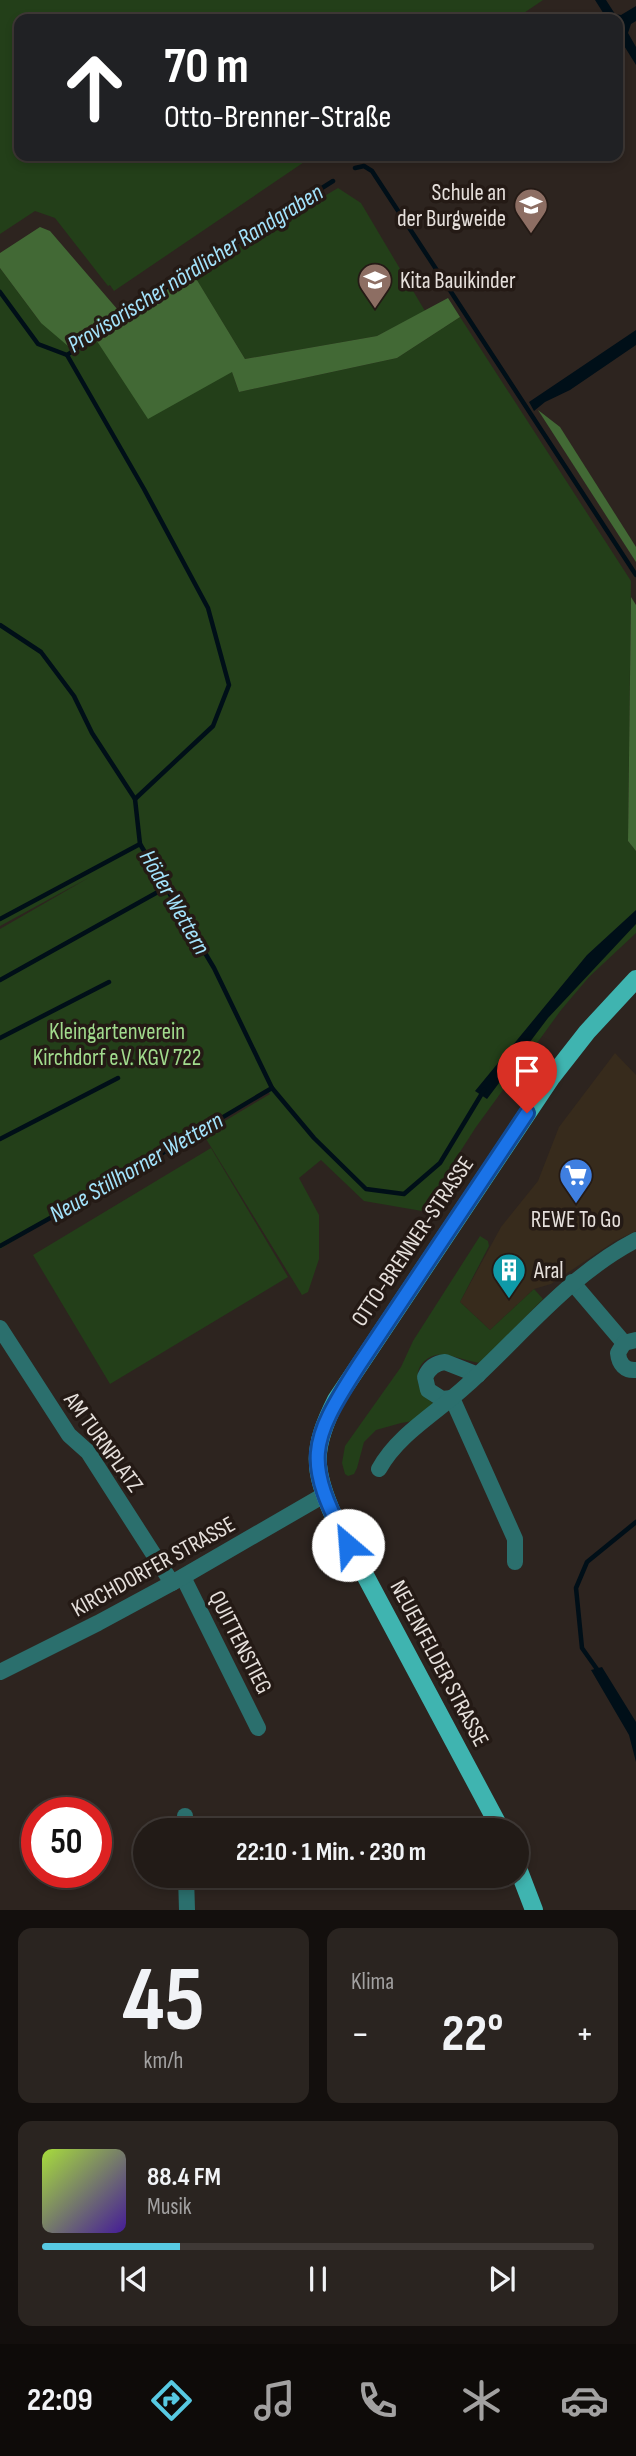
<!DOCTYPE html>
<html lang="de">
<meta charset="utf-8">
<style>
:root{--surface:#221b17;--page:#2a2420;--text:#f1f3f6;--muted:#a2a1a1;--line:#3f3936;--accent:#57c9e2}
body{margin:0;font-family:"Sofia Sans Condensed",sans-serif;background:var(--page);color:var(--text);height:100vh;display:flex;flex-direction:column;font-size:26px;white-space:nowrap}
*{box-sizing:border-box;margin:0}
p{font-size:23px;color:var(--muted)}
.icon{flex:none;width:38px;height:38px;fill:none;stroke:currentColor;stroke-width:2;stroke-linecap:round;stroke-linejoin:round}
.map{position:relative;height:1910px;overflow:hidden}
.drawer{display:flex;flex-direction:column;gap:18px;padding:18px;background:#130f0d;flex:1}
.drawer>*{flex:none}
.guide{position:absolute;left:14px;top:14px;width:609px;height:147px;border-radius:14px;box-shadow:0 4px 10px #0003,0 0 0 2px var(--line);background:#202124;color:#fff;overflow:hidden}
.speed{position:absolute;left:21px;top:1797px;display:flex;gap:14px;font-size:35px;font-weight:700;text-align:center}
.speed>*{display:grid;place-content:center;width:91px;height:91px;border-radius:50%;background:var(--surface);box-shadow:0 4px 10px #0003,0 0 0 2px var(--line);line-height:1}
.speed .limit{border:10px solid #d22;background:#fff;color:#111}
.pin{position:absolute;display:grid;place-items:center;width:60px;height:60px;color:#fff;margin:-72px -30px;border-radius:50% 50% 50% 0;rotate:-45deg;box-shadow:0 0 7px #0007}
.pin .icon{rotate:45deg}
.me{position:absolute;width:77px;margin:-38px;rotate:333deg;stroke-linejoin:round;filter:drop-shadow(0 0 5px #0008)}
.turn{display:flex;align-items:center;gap:24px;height:147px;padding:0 35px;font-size:32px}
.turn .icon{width:91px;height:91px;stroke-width:2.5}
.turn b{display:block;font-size:49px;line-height:60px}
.big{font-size:52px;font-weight:700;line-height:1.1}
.drawer .tile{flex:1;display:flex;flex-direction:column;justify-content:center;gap:10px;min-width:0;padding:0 24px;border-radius:14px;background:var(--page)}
.drawer .dial{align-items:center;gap:0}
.dial b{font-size:91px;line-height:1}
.song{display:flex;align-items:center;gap:21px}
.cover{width:84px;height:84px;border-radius:10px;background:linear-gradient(135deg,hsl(80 70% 55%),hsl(260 70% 35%))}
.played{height:7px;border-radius:4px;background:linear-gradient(90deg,var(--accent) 25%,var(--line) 25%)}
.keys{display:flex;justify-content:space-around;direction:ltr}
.heat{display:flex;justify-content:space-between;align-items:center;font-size:38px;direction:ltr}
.drawer .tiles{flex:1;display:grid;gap:18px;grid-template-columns:1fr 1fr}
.tile:last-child{grid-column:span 2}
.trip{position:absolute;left:133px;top:1818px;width:396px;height:70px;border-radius:35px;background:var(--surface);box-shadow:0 4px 10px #0003,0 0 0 2px var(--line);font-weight:700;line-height:70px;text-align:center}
.tabs{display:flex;height:112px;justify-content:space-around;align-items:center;background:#0e0b09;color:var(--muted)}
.tabs .icon{width:49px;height:49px}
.tabs .on{color:var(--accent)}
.tabs b{font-size:32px;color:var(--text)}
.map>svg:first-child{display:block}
.commercial{fill:#372b1c}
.green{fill:#233f19}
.forest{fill:#426935}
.water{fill:#000f18}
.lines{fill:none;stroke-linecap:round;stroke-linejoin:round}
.stream{stroke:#000f18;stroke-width:4.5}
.minor{stroke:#2b6f6d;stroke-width:16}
.major{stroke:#3fb4b0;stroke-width:18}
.route-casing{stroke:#114b97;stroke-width:18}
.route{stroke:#1a73e8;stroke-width:12}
.labels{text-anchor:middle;stroke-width:7;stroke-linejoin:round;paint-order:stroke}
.poi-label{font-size:23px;fill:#e6e0dc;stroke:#241a15;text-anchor:start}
.park-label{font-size:23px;fill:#a1db8d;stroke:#241a15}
.street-label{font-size:23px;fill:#e6e0dc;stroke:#241a15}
.water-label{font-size:24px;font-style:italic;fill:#a3e3fc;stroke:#241a15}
</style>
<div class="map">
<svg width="636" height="1910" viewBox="0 0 636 1910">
<rect width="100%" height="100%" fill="#2d241f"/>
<polygon class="commercial" points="615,1053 636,1075 636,1231 615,1241 551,1284 534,1289 490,1330 460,1302 501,1227 538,1181 559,1127"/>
<g class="green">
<polygon points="0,0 543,0 515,19 19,19 19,156 313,156 114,291 110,285 108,286 55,218 35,211 0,234"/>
<polygon points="338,188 361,203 425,311 377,336 245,359 193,274"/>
<polygon points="0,268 41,323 91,331 232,372 239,392 397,358 460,317 631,581 628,841 636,851 636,933 589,977 561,1010 476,1127 422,1211 364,1201 321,1160 299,1178 319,1215 319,1259 308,1292 302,1295 203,1134 270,1094 266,1089 0,1249 0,929 90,877 0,926"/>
<polygon points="211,1148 288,1277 110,1384 33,1255"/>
<path d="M480,1236l8,5 1,5 -29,56 30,28 44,-41 9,10 -63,64c-13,-2 -32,-10 -44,-8 -27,7 -22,39 -1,49l-22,17 -12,2 -25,7 -12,12 -7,26 -3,6 -6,2 -3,-2 -3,-11 3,-17 56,-79 12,-26z"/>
</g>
<g class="forest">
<polygon points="40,227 50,231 118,310 189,267 245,359 377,336 448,298 460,317 397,358 239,392 232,372 148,419 91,332 68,346 41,323 0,268 0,253"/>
<polygon points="538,410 560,427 636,547 636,562"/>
<polygon points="631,597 636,605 636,851 628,841"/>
</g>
<g class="water">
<polygon points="595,0 606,0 615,14 621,15 636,6 636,21 631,24 628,33 636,47 636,65 618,36 618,19 607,19"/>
<polygon points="636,330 636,345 570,390 545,402 534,411 529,402"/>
<polygon points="636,910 636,924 548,1018 487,1099 475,1091 587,955"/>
<polygon points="602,1667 636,1722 636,1762 629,1735 591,1670"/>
</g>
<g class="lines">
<g class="stream">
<polyline points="355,168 364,166 372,171 636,575"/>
<polyline points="0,292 38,344 67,355 170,285 333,181"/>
<polyline points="67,355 144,489 208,608 229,685 213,726 135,799"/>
<polyline points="0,625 41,652 74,696 92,733 135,799 140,844 214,968 272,1088 314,1138 366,1189 404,1194 440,1163 484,1090"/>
<polyline points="0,919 140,844"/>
<polyline points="0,980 165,888"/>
<polyline points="0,1038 109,982"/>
<polyline points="0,1139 118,1078"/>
<polyline points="0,1246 102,1189 272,1088"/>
<polyline points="599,1672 582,1648 576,1588 587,1562 636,1522"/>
</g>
<g class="minor">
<polyline points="572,1282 624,1343"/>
<polyline points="0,1328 69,1435 88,1452 172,1583"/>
<path d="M636,1340l-12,3 -6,10c1,11 7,18 18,17"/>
<polyline points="452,1398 515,1539 515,1562"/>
<path d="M452,1398l-10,1 -14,-9 -3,-13c4,-9 10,-14 20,-15l33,13"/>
<path d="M379,1469c19,-35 59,-57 88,-84 55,-50 102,-110 169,-145"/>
<polyline points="183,1577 258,1728"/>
<polyline points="0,1672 98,1623 172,1583 324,1495"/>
<polyline points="185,1816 185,1830"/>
<polyline points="186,1876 187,1910"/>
</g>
<g class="major">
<path d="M501,1830l-167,-313c-22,-49 -22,-69 2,-117l215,-322 36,-46 49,-53"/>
<polyline points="516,1863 534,1910"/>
</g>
</g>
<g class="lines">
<g class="route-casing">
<path id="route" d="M348,1545c-44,-85 -40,-101 11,-180l168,-252"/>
</g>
<use href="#route" class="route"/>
</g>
<defs>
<g id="school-pin" transform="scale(1.75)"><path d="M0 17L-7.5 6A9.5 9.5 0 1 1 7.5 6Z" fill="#8d6e63" stroke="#241a15"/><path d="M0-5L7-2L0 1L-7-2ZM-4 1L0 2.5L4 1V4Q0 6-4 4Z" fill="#fff"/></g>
<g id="supermarket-pin" transform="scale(1.75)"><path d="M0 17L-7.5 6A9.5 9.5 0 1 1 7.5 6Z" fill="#3f7fe0" stroke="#241a15"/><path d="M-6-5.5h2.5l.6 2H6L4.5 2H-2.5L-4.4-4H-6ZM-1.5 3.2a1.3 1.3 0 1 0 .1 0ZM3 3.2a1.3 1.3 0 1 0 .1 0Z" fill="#fff"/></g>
<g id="building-pin" transform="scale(1.75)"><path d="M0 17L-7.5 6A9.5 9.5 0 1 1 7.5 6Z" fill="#0f9aa8" stroke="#241a15"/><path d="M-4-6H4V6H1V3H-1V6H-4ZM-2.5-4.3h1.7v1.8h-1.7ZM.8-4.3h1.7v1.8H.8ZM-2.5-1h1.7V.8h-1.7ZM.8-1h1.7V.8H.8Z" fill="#fff"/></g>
</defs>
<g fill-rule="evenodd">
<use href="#school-pin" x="531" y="205"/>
<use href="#school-pin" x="375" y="280"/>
<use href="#supermarket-pin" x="576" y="1175"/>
<use href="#building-pin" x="509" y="1270"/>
</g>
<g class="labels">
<g class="poi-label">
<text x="506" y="200" text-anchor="end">Schule an<tspan x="506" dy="26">der Burgweide</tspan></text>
<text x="400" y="288">Kita Bauikinder</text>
<text x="576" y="1227" text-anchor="middle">REWE To Go</text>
<text x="534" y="1278">Aral</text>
</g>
<g class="park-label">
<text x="117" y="1039">Kleingartenverein<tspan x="117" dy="26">Kirchdorf e.V. KGV 722</tspan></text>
</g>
<g class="street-label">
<text transform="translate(412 1241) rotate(-56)" y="8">OTTO-BRENNER-STRASSE</text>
<text transform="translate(104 1442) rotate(54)" y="8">AM TURNPLATZ</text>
<text transform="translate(153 1566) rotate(-29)" y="8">KIRCHDORFER STRASSE</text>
<text transform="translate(241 1642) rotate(63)" y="8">QUITTENSTIEG</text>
<text transform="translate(440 1663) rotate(62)" y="8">NEUENFELDER STRASSE</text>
</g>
<g class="water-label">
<text transform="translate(195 268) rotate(-32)" y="8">Provisorischer nördlicher Randgraben</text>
<text transform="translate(175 902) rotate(60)" y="8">Höder Wettern</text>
<text transform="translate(136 1167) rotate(-30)" y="8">Neue Stillhorner Wettern</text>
</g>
</g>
</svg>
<div class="speed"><div class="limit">50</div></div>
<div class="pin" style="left:527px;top:1113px;background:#d93025"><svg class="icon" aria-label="arrive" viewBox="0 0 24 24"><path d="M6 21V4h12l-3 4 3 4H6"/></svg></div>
<svg class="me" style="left:348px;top:1545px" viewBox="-20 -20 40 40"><circle r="19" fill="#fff"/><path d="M0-13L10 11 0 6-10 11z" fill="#1a73e8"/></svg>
<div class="trip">22:10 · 1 Min. · 230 m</div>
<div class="guide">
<div class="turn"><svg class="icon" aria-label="ahead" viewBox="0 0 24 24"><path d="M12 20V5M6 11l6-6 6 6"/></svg><div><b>70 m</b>Otto-Brenner-Straße</div></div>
</div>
</div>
<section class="drawer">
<div class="tiles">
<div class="tile dial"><b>45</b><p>km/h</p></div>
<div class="tile"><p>Klima</p>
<div class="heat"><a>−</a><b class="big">22°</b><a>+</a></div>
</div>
<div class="tile">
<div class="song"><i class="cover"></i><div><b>88.4 FM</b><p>Musik</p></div></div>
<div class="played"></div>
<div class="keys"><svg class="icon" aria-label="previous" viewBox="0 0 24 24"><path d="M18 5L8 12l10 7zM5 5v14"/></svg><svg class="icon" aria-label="pause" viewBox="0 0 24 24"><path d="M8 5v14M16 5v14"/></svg><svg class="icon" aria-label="next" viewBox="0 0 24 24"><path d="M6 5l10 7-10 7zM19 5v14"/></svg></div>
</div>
</div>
</section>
<nav class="tabs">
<b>22:09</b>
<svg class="icon on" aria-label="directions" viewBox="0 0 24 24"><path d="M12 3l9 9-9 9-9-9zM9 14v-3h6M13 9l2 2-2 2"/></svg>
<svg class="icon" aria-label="music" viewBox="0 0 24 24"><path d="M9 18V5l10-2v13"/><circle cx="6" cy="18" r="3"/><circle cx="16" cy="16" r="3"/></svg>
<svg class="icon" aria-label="phone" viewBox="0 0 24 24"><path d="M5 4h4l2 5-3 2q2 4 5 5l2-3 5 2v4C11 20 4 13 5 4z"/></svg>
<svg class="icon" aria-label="climate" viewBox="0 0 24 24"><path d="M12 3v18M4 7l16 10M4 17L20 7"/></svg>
<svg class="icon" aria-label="car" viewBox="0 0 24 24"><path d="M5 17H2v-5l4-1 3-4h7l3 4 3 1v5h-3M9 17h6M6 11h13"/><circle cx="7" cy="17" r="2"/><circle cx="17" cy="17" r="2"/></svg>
</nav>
